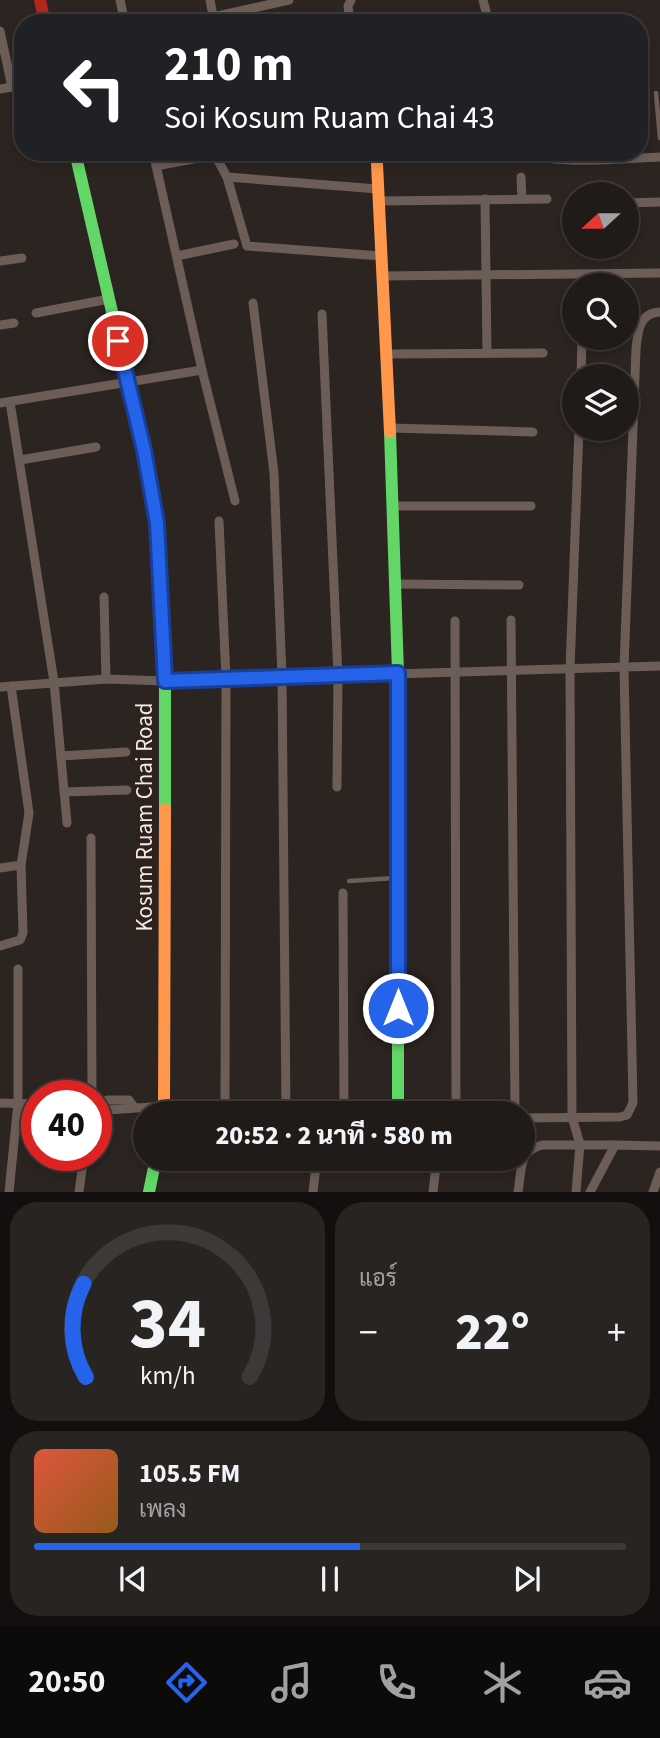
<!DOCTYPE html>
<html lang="th">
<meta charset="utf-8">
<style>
:root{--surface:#201b19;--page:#282422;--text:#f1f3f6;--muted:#a2a1a2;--line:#3d3938;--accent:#2563eb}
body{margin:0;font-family:"Source Sans 3",Sarabun,sans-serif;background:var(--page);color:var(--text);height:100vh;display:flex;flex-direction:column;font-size:26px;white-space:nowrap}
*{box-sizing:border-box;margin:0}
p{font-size:23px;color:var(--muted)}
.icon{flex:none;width:38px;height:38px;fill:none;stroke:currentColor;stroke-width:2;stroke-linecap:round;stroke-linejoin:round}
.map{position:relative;height:1192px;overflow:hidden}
.drawer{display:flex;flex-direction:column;gap:10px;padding:10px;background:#120f0e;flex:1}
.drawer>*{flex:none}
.hud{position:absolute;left:14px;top:14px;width:634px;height:147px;border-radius:28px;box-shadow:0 4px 10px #0003,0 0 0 2px var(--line);background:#202124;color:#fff;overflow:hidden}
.needle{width:46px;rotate:249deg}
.buttons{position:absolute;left:562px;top:182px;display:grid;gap:14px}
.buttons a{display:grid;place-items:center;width:77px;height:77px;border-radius:50%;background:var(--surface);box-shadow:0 4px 10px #0003,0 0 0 2px var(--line);font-size:35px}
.speed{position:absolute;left:21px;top:1080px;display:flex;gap:14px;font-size:35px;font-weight:700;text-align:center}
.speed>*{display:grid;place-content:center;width:91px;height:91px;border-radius:50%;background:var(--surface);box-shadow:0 4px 10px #0003,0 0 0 2px var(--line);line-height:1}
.speed .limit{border:10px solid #d22;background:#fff;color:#111}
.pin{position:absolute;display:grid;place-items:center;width:60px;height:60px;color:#fff;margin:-30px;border:4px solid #fff;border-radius:50%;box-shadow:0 2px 7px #0007}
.me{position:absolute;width:77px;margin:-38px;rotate:0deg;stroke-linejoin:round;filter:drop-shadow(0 0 5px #0008)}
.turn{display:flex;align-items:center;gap:24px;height:147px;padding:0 35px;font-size:32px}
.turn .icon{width:91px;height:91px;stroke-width:2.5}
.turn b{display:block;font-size:49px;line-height:60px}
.big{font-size:52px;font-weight:800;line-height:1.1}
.drawer .widget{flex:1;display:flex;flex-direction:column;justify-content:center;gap:10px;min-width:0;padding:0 24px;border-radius:28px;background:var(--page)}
.drawer .dial{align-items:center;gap:0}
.dial svg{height:182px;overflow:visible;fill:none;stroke:var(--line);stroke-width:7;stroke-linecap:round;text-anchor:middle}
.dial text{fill:var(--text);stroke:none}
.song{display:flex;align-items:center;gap:21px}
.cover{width:84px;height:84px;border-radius:10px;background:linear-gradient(135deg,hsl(10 70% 55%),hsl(30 70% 35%))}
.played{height:7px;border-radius:4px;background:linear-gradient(90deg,var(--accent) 55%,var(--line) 55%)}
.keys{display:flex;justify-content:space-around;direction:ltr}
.heat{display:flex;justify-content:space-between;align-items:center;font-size:38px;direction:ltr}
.drawer .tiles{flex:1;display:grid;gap:10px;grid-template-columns:1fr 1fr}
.widget:last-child{grid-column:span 2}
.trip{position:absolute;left:133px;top:1101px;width:402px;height:70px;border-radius:35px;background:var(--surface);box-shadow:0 4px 10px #0003,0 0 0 2px var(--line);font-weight:800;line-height:70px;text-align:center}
.tabs{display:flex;height:112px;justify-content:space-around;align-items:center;background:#0d0b0a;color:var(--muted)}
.tabs .icon{width:49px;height:49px}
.tabs .current{color:var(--accent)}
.tabs b{font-size:32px;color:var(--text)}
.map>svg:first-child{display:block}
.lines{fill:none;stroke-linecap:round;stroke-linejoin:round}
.lane{stroke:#6c5d57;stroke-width:4.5}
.street{stroke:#6c5d57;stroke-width:9}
.fast{stroke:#63d668;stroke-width:12}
.slow{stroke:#ff974d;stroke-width:12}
.jam{stroke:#b3261e;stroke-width:12}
.route-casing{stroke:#184099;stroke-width:18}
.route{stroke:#2563eb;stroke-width:12}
.labels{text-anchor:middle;stroke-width:7;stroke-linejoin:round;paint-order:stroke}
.street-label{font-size:23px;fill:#f3eae7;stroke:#2f221d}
</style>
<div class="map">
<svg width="660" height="1192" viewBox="0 0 660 1192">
<rect width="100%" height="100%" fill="#2b2421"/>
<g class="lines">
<g class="lane">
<polyline points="656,93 660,138"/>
<polyline points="349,881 395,878"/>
</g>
<g class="street">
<polyline points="120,0 125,23"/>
<polyline points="210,0 214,21"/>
<polyline points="483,0 489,23"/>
<polyline points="213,17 289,0"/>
<polyline points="350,23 348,6 351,0"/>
<polyline points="0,31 12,87"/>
<polyline points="0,89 23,85"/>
<polyline points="153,152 202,370 235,501"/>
<polyline points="442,152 443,157"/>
<path d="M525,152c22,14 106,6 135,5"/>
<polyline points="156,166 204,157 216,157 227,177 247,246 381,256"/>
<polyline points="227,177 378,189"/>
<polyline points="521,177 522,199"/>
<polyline points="485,199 487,353"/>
<polyline points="379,201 547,199"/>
<polyline points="570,202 574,202"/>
<polyline points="626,203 660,202"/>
<polyline points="177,256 234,244"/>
<polyline points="0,261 22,258"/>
<polyline points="383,276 660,273"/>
<polyline points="253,303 274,473 282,676 286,1113"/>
<polyline points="36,313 109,299"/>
<polyline points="322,314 338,676 337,787"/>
<polyline points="0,325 14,323"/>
<polyline points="387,354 543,353"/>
<polyline points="581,376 582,338"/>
<polyline points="10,402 54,682 67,823"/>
<polyline points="0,403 202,370"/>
<polyline points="390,428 533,432"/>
<polyline points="20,460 96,447"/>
<polyline points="394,506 531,506"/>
<polyline points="219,521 226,679 225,1113"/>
<polyline points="395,584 519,585"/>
<polyline points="104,597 106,679"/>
<polyline points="511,620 515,1113"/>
<polyline points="455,621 456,1113"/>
<polyline points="0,687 106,679 165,681 660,666"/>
<polyline points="61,756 126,752"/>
<polyline points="64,792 127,790"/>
<polyline points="91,838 92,1096"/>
<polyline points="0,868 21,865"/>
<polyline points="343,893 344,1113"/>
<polyline points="0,946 20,940 23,933 21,865 29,813 11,686"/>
<polyline points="0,1103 37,1104"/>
<polyline points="96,1105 101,1105 107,1110 166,1106"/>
<polyline points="101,1105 107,1100 129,1100 134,1107"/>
<path d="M523,1118l97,-1 7,-2 6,-12 -9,-436 12,-318c2,-18 3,-36 24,-37"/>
<polyline points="9,1192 18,1103 18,969"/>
<polyline points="79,1192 84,1155"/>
<polyline points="313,1192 317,1158"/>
<polyline points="433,1192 437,1158"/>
<path d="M518,1192c4,-22 0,-41 24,-47h73"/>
<polyline points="576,1192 580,1144 572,1117 570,669 579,429"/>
<polyline points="590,1192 615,1145 660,1146"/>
<polyline points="653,1192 660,1172"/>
</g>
<g class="fast">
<polyline points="75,152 144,450 157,523 165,681 165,809"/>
<polyline points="390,432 398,673 398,1113"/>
<polyline points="149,1192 156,1158"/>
</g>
<g class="slow">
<polyline points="377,164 390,432"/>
<polyline points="164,1113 165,809"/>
</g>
<polyline class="jam" points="40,0 45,23"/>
</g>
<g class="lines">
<g class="route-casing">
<polyline id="route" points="118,341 144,450 157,523 165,681 398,673 398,1008"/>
</g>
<use href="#route" class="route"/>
</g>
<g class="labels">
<g class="street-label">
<text transform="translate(144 817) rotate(-90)" y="8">Kosum Ruam Chai Road</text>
</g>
</g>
</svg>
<div class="buttons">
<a><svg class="needle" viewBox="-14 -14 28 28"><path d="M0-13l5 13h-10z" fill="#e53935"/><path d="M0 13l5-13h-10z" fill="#a2a1a2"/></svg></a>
<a><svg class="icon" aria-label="search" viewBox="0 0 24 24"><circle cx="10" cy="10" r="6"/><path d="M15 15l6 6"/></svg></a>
<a><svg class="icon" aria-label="layers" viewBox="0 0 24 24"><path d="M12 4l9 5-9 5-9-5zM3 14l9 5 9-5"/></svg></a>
</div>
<div class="speed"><div class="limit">40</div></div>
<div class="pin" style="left:118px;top:341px;background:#d93025"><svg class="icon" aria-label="arrive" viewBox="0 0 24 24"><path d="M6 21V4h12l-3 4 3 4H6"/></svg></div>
<svg class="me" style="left:398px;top:1008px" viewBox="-20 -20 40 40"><circle r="17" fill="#2563eb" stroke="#fff" stroke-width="3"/><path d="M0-11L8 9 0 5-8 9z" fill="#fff"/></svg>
<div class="trip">20:52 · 2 นาที · 580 m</div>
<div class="hud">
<div class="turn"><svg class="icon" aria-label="left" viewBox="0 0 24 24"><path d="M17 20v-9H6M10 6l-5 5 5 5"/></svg><div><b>210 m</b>Soi Kosum Ruam Chai 43</div></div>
</div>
</div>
<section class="drawer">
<div class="tiles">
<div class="widget dial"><svg viewBox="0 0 100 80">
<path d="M14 69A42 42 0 1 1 86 69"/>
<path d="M14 69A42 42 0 0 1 13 28" stroke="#2563eb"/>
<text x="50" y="56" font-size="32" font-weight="700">34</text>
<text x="50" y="72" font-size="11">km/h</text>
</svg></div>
<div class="widget"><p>แอร์</p>
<div class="heat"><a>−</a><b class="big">22°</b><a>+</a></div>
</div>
<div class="widget">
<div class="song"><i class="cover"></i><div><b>105.5 FM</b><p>เพลง</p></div></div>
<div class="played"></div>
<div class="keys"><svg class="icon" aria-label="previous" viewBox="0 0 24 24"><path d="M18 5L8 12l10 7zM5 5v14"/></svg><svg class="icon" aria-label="pause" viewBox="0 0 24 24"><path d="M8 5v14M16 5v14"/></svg><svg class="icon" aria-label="next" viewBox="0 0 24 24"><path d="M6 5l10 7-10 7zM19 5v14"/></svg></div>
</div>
</div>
</section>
<nav class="tabs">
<b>20:50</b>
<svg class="icon current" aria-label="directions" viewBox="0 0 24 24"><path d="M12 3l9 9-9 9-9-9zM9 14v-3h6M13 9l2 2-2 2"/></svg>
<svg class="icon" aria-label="music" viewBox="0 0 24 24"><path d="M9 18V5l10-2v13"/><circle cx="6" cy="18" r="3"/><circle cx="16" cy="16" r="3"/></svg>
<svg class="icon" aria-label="phone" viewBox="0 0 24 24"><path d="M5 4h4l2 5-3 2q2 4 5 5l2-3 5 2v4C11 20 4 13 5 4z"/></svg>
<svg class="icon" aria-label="climate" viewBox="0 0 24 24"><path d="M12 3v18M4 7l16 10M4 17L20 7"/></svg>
<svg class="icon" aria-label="car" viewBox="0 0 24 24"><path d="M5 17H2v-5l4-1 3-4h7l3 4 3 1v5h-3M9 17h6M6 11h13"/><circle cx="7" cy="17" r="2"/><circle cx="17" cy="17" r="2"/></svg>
</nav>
